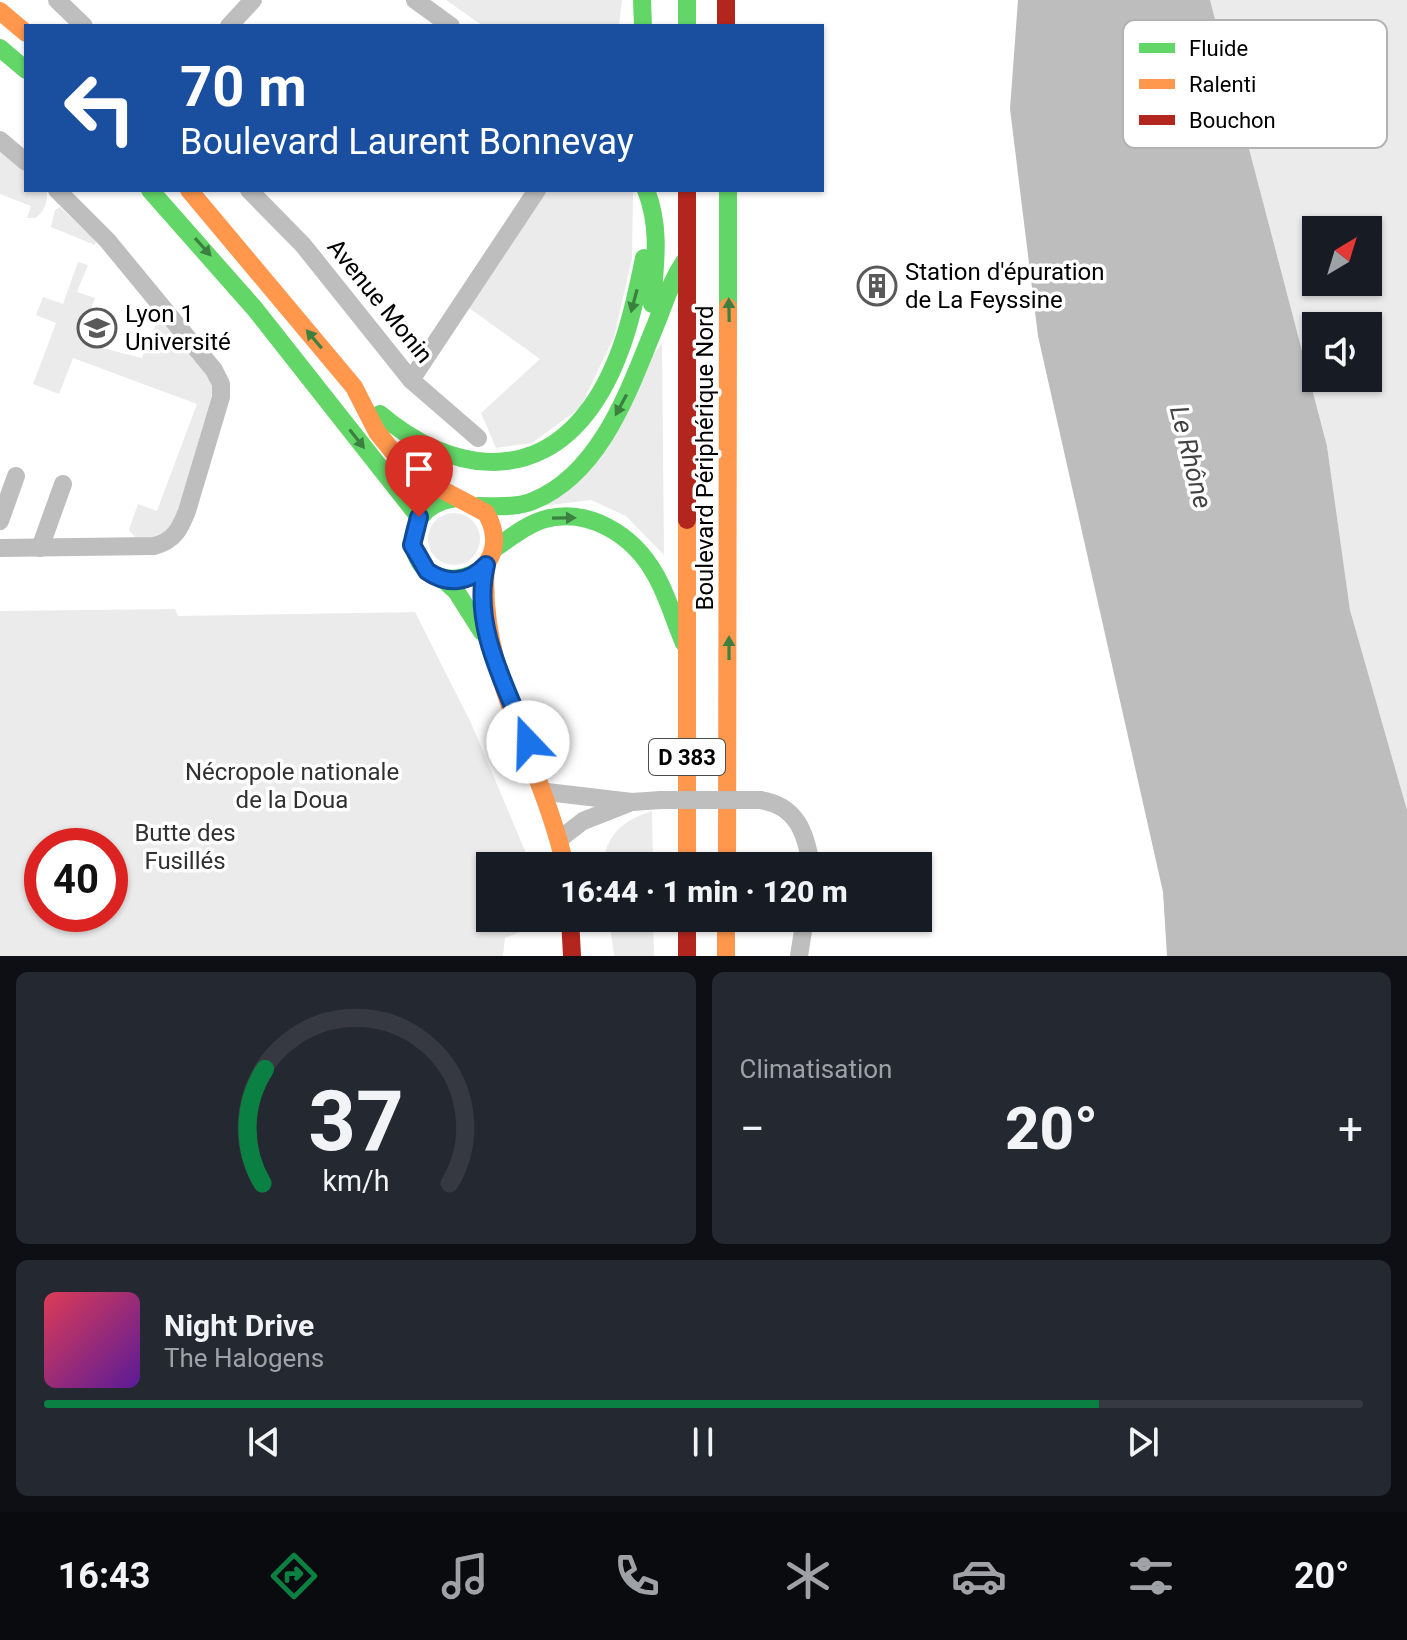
<!DOCTYPE html>
<html lang="fr">
<meta charset="utf-8">
<style>
:root{--surface:#171b24;--page:#242831;--text:#f1f3f6;--muted:#9ea1a6;--line:#363941;--accent:#0b8043}
body{margin:0;font-family:Roboto,sans-serif;background:var(--page);color:var(--text);height:100vh;display:flex;flex-direction:column;font-size:30px;white-space:nowrap}
*{box-sizing:border-box;margin:0}
p{font-size:26px;color:var(--muted)}
.icon{flex:none;width:44px;height:44px;fill:none;stroke:currentColor;stroke-width:2;stroke-linecap:round;stroke-linejoin:round}
.map{position:relative;height:956px;overflow:hidden}
.details{display:flex;flex-direction:column;gap:16px;padding:16px;background:#0d0f14;flex:1}
.details>*{flex:none}
.guide{position:absolute;left:24px;top:24px;width:800px;height:168px;border-radius:0px;box-shadow:0 2px 6px #0004;background:#1a4fa0;color:#fff;overflow:hidden}
.needle{width:52px;rotate:38deg}
.tools{position:absolute;left:1302px;top:216px;display:grid;gap:16px}
.tools a{display:grid;place-items:center;width:80px;height:80px;border-radius:0px;background:var(--surface);box-shadow:0 2px 6px #0004;font-size:40px}
.speed{position:absolute;left:24px;top:828px;display:flex;gap:16px;font-size:40px;font-weight:700;text-align:center}
.speed>*{display:grid;place-content:center;width:104px;height:104px;border-radius:50%;background:var(--surface);box-shadow:0 2px 6px #0004;line-height:1}
.speed .limit{border:12px solid #d22;background:#fff;color:#111}
.pin{position:absolute;display:grid;place-items:center;width:68px;height:68px;color:#fff;margin:-82px -34px;border-radius:50% 50% 50% 0;rotate:-45deg;box-shadow:0 0 8px #0007}
.pin .icon{rotate:45deg}
.me{position:absolute;width:88px;margin:-44px;rotate:339deg;stroke-linejoin:round;filter:drop-shadow(0 0 6px #0008)}
.turn{display:flex;align-items:center;gap:28px;height:168px;padding:0 24px;font-size:36px}
.turn .icon{width:104px;height:104px;stroke-width:2.5}
.turn b{display:block;font-size:56px;line-height:68px}
.big{font-size:60px;font-weight:800;line-height:1.1}
.details .widget{flex:1;display:flex;flex-direction:column;justify-content:center;gap:12px;min-width:0;padding:0 28px;border-radius:12px;background:var(--page)}
.details .dial{align-items:center;gap:0}
.dial svg{height:208px;overflow:visible;fill:none;stroke:var(--line);stroke-width:7;stroke-linecap:round;text-anchor:middle}
.dial text{fill:var(--text);stroke:none}
.song{display:flex;align-items:center;gap:24px}
.cover{width:96px;height:96px;border-radius:12px;background:linear-gradient(135deg,hsl(350 70% 55%),hsl(270 70% 35%))}
.played{height:8px;border-radius:4px;background:linear-gradient(90deg,var(--accent) 80%,var(--line) 80%)}
.keys{display:flex;justify-content:space-around;direction:ltr}
.heat{display:flex;justify-content:space-between;align-items:center;font-size:44px;direction:ltr}
.details .tiles{flex:1;display:grid;gap:16px;grid-template-columns:1fr 1fr}
.widget:last-child{grid-column:span 2}
.trip{position:absolute;left:476px;top:852px;width:456px;height:80px;border-radius:0px;background:var(--surface);box-shadow:0 2px 6px #0004;font-weight:800;line-height:80px;text-align:center}
.tabs{display:flex;height:128px;justify-content:space-around;align-items:center;background:#090b0e;color:var(--muted)}
.tabs .icon{width:56px;height:56px}
.tabs .on{color:var(--accent)}
.tabs b{font-size:36px;color:var(--text)}
.map>svg:first-child{display:block}
.green{fill:#ebebeb;fill-rule:evenodd}
.water{fill:#bdbdbd}
.lines{fill:none;stroke-linecap:round;stroke-linejoin:round}
.street{stroke:#bebebe;stroke-width:18}
.fast{stroke:#63d668;stroke-width:18}
.slow{stroke:#ff974d;stroke-width:18}
.jam{stroke:#b3261e;stroke-width:18}
.street-bridge{stroke:#bebebe;stroke-width:18}
.oneway{fill:#3b803e}
.route-casing{stroke:#114b97;stroke-width:20}
.route{stroke:#1a73e8;stroke-width:14}
.labels{text-anchor:middle;stroke-width:7;stroke-linejoin:round;paint-order:stroke}
.shield{fill:#fff;stroke:#4c4c4c;stroke-width:2}
.shield-label{font-size:22px;font-weight:bold;fill:#000}
.poi-label{font-size:24px;fill:#000;stroke:#fff;text-anchor:start}
.street-label{font-size:24px;fill:#000;stroke:#fff}
.park-label{font-size:24px;fill:#313131;stroke:#fff}
.water-label{font-size:26px;font-style:italic;fill:#424242;stroke:#fff}
.key{fill:#fff;stroke:#b2b2b2;stroke-width:2}
.key-label{font-size:22px;fill:#000}
</style>
<div class="map">
<svg width="1407" height="956" viewBox="0 0 1407 956">
<rect width="100%" height="100%" fill="#fff"/>
<g class="green">
<polygon points="446,0 622,0 619,26 483,26"/>
<path d="M1210,0h197v810l-57,-200 -23,-164zM1316,230h52v52h-52zM1316,326h52v52h-52z"/>
<path d="M0,149l26,23v18h20c3,10 -2,23 -11,28h-8l4,-12 -31,-12z"/>
<polygon points="546,190 633,190 632,259 614,337 580,408 532,443 496,448 481,413 540,359 469,308"/>
<polygon points="60,207 96,241 95,245 51,227 55,210"/>
<polygon points="78,262 88,265 77,292 95,298 81,336 102,348 142,358 161,312 207,371 213,391 175,523 157,539 137,539 129,530 138,504 157,511 197,404 73,358 59,394 33,384 56,323 36,315 43,297 63,304"/>
<polygon points="662,343 664,555 626,516 591,500 541,506"/>
<circle cx="454" cy="539" r="26"/>
<path d="M175,609l3,7 237,-4 56,111 57,135v8h-38v52h36l-3,13 -18,7 -2,18h-503v-345zM42,846h68v68h-68z"/>
<path d="M652,811l1,55h-50c3,-32 20,-46 49,-55z"/>
<polygon points="609,918 653,918 654,956 614,956"/>
</g>
<polygon class="water" points="1018,0 1210,0 1327,446 1350,610 1407,810 1407,956 1167,956 1163,892 1038,336 1010,109"/>
<g class="lines">
<g class="street">
<polyline points="57,0 84,26"/>
<polyline points="415,0 451,26"/>
<polyline points="229,26 253,0"/>
<polyline points="0,140 26,162"/>
<polyline points="249,190 303,245 411,380 478,438"/>
<polyline points="411,380 537,190"/>
<polyline points="0,521 16,476"/>
<path d="M0,548l154,-2c20,-5 26,-17 33,-35l34,-114v-13l-7,-14 -107,-130 -50,-50"/>
<polyline points="40,548 63,484"/>
<polyline points="547,792 632,802 661,800"/>
<path d="M760,800c36,5 46,32 51,66"/>
<polyline points="561,838 583,821 629,803"/>
<polyline points="799,956 805,918"/>
</g>
<g class="fast">
<polyline points="642,0 643,26"/>
<polyline points="687,0 687,26"/>
<polyline points="0,48 26,70"/>
<polyline points="150,190 255,309 419,517"/>
<path d="M646,190c15,38 9,74 6,114"/>
<polyline points="728,307 728,190"/>
<path d="M380,414c67,57 154,73 211,-7 31,-43 43,-99 53,-149"/>
<path d="M457,498c-72,8 -47,105 18,75"/>
<path d="M478,506c18,0 38,2 55,-5 69,-28 97,-114 123,-177 9,-22 15,-43 28,-62"/>
<path d="M494,549c15,-10 30,-23 48,-29 46,-14 91,15 113,54 13,22 19,47 29,69"/>
<polyline points="444,580 456,591 482,632"/>
</g>
<g class="slow">
<polyline points="0,11 26,33"/>
<path d="M189,190l165,197 23,45 21,26 26,22 62,33c13,22 11,47 -11,60"/>
<polyline points="687,520 687,866"/>
<path d="M486,565c-9,105 57,200 79,301"/>
<polyline points="727,866 728,307"/>
<polyline points="726,918 726,956"/>
</g>
<g class="jam">
<polyline points="726,0 726,26"/>
<polyline points="687,190 687,520"/>
<polyline points="570,918 572,956"/>
<polyline points="687,918 687,956"/>
</g>
<polyline class="street-bridge" points="661,800 760,800"/>
</g>
<defs><path id="oneway-solid" d="M-6-.8H1V-3.2L6.5 0L1 3.2V.8H-6Z" transform="scale(2)"/></defs>
<g class="oneway">
<use href="#oneway-solid" transform="translate(203 247) rotate(48)"/>
<use href="#oneway-solid" transform="translate(634 301) rotate(105)"/>
<use href="#oneway-solid" transform="translate(729 310) rotate(-91)"/>
<use href="#oneway-solid" transform="translate(314 339) rotate(-130)"/>
<use href="#oneway-solid" transform="translate(621 405) rotate(118)"/>
<use href="#oneway-solid" transform="translate(357 439) rotate(52)"/>
<use href="#oneway-solid" transform="translate(564 518) rotate(-1)"/>
<use href="#oneway-solid" transform="translate(729 648) rotate(-90)"/>
</g>
<g class="lines">
<g class="route-casing">
<path id="route" d="M419,517l-7,28 15,26c20,14 42,12 59,-6 -15,61 20,121 42,177"/>
</g>
<use href="#route" class="route"/>
</g>
<defs>
<g id="building-ring" transform="scale(2)"><circle r="9.5" fill="#fff" stroke="#595959" stroke-width="1.5"/><path d="M-4-6H4V6H1V3H-1V6H-4ZM-2.5-4.3h1.7v1.8h-1.7ZM.8-4.3h1.7v1.8H.8ZM-2.5-1h1.7V.8h-1.7ZM.8-1h1.7V.8H.8Z" fill="#595959"/></g>
<g id="university-ring" transform="scale(2)"><circle r="9.5" fill="#fff" stroke="#595959" stroke-width="1.5"/><path d="M0-5L7-2L0 1L-7-2ZM-4 1L0 2.5L4 1V4Q0 6-4 4Z" fill="#595959"/></g>
</defs>
<g fill-rule="evenodd">
<use href="#building-ring" x="877" y="286"/>
<use href="#university-ring" x="97" y="328"/>
</g>
<g class="labels">
<rect class="shield" x="649" y="739" width="76" height="36" rx="6"/>
<g class="shield-label">
<text x="687" y="765">D 383</text>
</g>
<g class="poi-label">
<text x="905" y="280">Station d'épuration<tspan x="905" dy="28">de La Feyssine</tspan></text>
<text x="125" y="322">Lyon 1<tspan x="125" dy="28">Université</tspan></text>
</g>
<g class="street-label">
<text transform="translate(380 301) rotate(51)" y="8">Avenue Monin</text>
<text transform="translate(705 458) rotate(-90)" y="8">Boulevard Périphérique Nord</text>
</g>
<g class="park-label">
<text x="292" y="780">Nécropole nationale<tspan x="292" dy="28">de la Doua</tspan></text>
<text x="185" y="841">Butte des<tspan x="185" dy="28">Fusillés</tspan></text>
</g>
<g class="water-label">
<text transform="translate(1191 457) rotate(76)" y="9">Le Rhône</text>
</g>
</g>
<rect x="1123" y="20" width="264" height="128" rx="12" class="key"/>
<rect x="1139" y="43" width="36" height="10" fill="#63d668"/>
<rect x="1139" y="79" width="36" height="10" fill="#ff974d"/>
<rect x="1139" y="115" width="36" height="10" fill="#b3261e"/>
<g class="key-label">
<text x="1189" y="56">Fluide</text>
<text x="1189" y="92">Ralenti</text>
<text x="1189" y="128">Bouchon</text>
</g>
</svg>
<div class="tools">
<a><svg class="needle" viewBox="-14 -14 28 28"><path d="M0-13l5 13h-10z" fill="#e53935"/><path d="M0 13l5-13h-10z" fill="#9ea1a6"/></svg></a>
<a><svg class="icon" aria-label="sound" viewBox="0 0 24 24"><path d="M4 9h4l5-4v14l-5-4H4zM17 9q2 3 0 6"/></svg></a>
</div>
<div class="speed"><div class="limit">40</div></div>
<div class="pin" style="left:419px;top:517px;background:#d93025"><svg class="icon" aria-label="arrive" viewBox="0 0 24 24"><path d="M6 21V4h12l-3 4 3 4H6"/></svg></div>
<svg class="me" style="left:528px;top:742px" viewBox="-20 -20 40 40"><circle r="19" fill="#fff"/><path d="M0-13L10 11 0 6-10 11z" fill="#1a73e8"/></svg>
<div class="trip">16:44 · 1 min · 120 m</div>
<div class="guide">
<div class="turn"><svg class="icon" aria-label="left" viewBox="0 0 24 24"><path d="M17 20v-9H6M10 6l-5 5 5 5"/></svg><div><b>70 m</b>Boulevard Laurent Bonnevay</div></div>
</div>
</div>
<section class="details">
<div class="tiles">
<div class="widget dial"><svg viewBox="0 0 100 80">
<path d="M14 69A42 42 0 1 1 86 69"/>
<path d="M14 69A42 42 0 0 1 15 25" stroke="#0b8043"/>
<text x="50" y="56" font-size="32" font-weight="700">37</text>
<text x="50" y="72" font-size="11">km/h</text>
</svg></div>
<div class="widget"><p>Climatisation</p>
<div class="heat"><a>−</a><b class="big">20°</b><a>+</a></div>
</div>
<div class="widget">
<div class="song"><i class="cover"></i><div><b>Night Drive</b><p>The Halogens</p></div></div>
<div class="played"></div>
<div class="keys"><svg class="icon" aria-label="previous" viewBox="0 0 24 24"><path d="M18 5L8 12l10 7zM5 5v14"/></svg><svg class="icon" aria-label="pause" viewBox="0 0 24 24"><path d="M8 5v14M16 5v14"/></svg><svg class="icon" aria-label="next" viewBox="0 0 24 24"><path d="M6 5l10 7-10 7zM19 5v14"/></svg></div>
</div>
</div>
</section>
<nav class="tabs">
<b>16:43</b>
<svg class="icon on" aria-label="directions" viewBox="0 0 24 24"><path d="M12 3l9 9-9 9-9-9zM9 14v-3h6M13 9l2 2-2 2"/></svg>
<svg class="icon" aria-label="music" viewBox="0 0 24 24"><path d="M9 18V5l10-2v13"/><circle cx="6" cy="18" r="3"/><circle cx="16" cy="16" r="3"/></svg>
<svg class="icon" aria-label="phone" viewBox="0 0 24 24"><path d="M5 4h4l2 5-3 2q2 4 5 5l2-3 5 2v4C11 20 4 13 5 4z"/></svg>
<svg class="icon" aria-label="climate" viewBox="0 0 24 24"><path d="M12 3v18M4 7l16 10M4 17L20 7"/></svg>
<svg class="icon" aria-label="car" viewBox="0 0 24 24"><path d="M5 17H2v-5l4-1 3-4h7l3 4 3 1v5h-3M9 17h6M6 11h13"/><circle cx="7" cy="17" r="2"/><circle cx="17" cy="17" r="2"/></svg>
<svg class="icon" aria-label="filters" viewBox="0 0 24 24"><path d="M4 7h16M4 17h16"/><circle cx="9" cy="7" r="2"/><circle cx="15" cy="17" r="2"/></svg>
<b>20°</b>
</nav>
